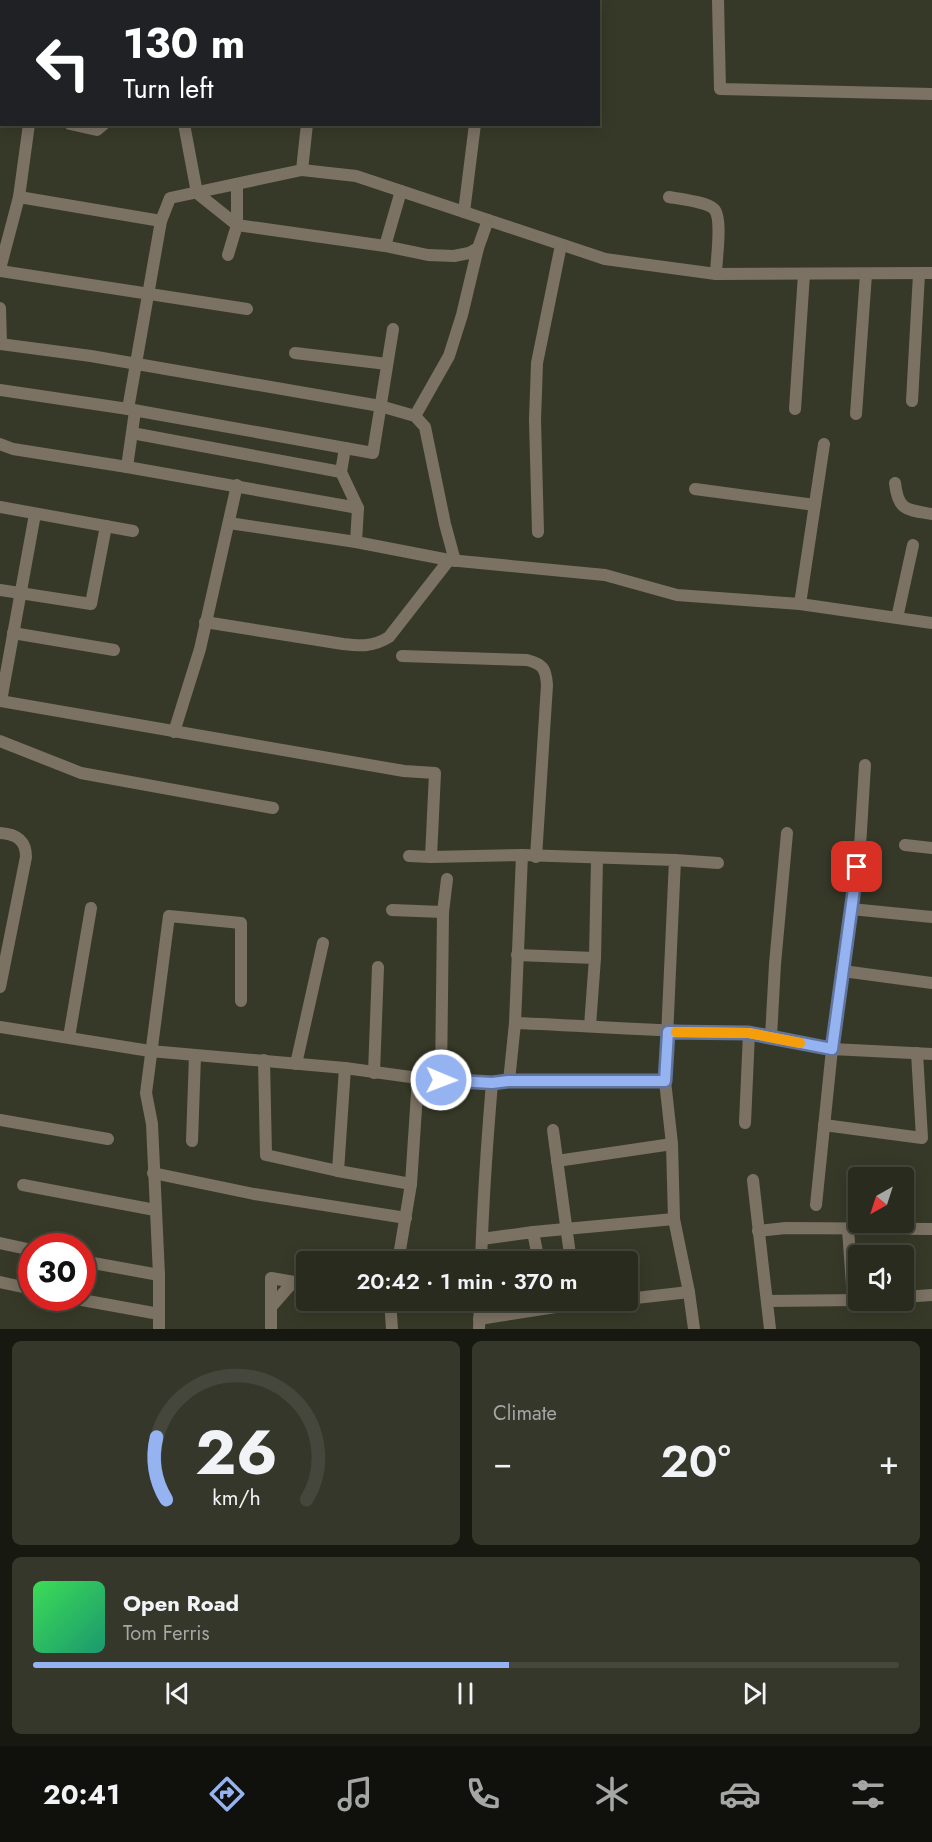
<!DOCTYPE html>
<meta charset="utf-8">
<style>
:root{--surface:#292b1e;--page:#35372b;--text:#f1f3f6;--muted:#a5a7a4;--line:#45473c;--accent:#95b2f1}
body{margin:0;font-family:Jost,sans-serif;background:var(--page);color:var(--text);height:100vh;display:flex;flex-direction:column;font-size:22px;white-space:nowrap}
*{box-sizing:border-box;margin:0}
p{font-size:20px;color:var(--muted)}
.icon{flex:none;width:33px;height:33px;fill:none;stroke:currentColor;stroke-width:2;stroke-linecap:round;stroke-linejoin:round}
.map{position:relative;height:1329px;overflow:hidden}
.drawer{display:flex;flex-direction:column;gap:12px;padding:12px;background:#171810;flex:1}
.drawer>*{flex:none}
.guide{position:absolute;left:0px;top:0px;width:600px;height:126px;box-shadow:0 3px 15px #0003,0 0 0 2px var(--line);background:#202124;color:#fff;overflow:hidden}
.needle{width:39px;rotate:219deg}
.buttons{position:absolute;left:848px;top:1167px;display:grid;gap:12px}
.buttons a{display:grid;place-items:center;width:66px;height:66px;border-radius:6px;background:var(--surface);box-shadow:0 3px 15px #0003,0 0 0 2px var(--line);font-size:30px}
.speed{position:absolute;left:18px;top:1233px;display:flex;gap:12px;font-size:30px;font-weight:700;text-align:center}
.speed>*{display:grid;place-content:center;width:78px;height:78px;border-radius:50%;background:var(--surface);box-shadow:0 3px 15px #0003,0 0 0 2px var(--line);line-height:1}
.speed .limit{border:9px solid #d22;background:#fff;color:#111}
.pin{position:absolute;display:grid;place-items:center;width:51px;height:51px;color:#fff;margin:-26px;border-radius:12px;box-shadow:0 3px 9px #0006}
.me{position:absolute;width:66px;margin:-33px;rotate:91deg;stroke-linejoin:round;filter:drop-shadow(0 0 4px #0008)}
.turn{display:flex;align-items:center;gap:21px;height:126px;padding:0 24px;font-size:27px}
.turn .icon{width:78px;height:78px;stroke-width:2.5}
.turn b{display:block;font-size:42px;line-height:51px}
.big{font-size:45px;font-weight:600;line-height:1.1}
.drawer .card{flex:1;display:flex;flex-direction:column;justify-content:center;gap:9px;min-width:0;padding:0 21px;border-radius:9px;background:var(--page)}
.drawer .dial{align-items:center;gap:0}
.dial svg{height:156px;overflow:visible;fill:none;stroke:var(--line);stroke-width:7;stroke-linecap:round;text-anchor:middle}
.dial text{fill:var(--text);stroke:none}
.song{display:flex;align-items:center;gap:18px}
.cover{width:72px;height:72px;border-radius:9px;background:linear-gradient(135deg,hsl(130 70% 55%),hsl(160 70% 35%))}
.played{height:6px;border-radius:3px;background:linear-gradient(90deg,var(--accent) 55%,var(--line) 55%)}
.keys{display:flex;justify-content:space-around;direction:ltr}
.heat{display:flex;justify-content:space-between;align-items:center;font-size:33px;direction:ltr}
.drawer .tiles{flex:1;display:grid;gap:12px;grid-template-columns:1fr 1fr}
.card:last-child{grid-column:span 2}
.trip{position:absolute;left:296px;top:1251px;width:342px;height:60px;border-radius:6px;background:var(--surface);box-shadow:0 3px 15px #0003,0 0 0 2px var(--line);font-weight:600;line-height:60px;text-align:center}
.dock{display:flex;height:96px;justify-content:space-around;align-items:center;background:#10110c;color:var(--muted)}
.dock .icon{width:42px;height:42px}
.dock .selected{color:var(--accent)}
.dock b{font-size:27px;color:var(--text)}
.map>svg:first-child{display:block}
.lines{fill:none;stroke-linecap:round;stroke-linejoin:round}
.minor{stroke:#7b7263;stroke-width:12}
.route-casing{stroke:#61749d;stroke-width:15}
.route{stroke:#95b2f1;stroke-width:10}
.slow{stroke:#f59e0b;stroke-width:10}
</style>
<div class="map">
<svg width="932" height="1329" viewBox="0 0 932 1329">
<rect width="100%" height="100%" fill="#373928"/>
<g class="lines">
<g class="minor">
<polyline points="431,0 432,2"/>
<polyline points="718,0 720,89 932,94"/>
<polyline points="53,2 53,0"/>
<polyline points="132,2 132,0"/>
<polyline points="356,2 365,0"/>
<polyline points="544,2 544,0"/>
<polyline points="70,124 97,130 104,124"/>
<polyline points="184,124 197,193 237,225 385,246 428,255 454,256 469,253 478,248 488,220"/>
<polyline points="302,170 356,176 605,259 716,274 932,273"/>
<polyline points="19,197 161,221 170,198 302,170 307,124"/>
<path d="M669,197c11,2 38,5 45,12 9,9 2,52 2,65"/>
<polyline points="464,212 475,124"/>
<polyline points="385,246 401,191"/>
<polyline points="228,255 237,225 237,184"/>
<polyline points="0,269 19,197 29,124"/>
<polyline points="0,271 247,309"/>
<polyline points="0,308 1,344"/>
<polyline points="0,344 91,356 380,406 415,416 425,427 445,524 455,561"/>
<polyline points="295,353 387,364"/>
<polyline points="0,390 128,409 373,453 393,329"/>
<polyline points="912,401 919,274"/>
<polyline points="128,409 161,221"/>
<polyline points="795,409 804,274"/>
<polyline points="856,414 866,274"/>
<polyline points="415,416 449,356 462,315 478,248"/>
<polyline points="132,433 341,472"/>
<polyline points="0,444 13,449 127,467 135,411"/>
<polyline points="345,448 341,472 358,508 356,542"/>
<polyline points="127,467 358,508"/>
<path d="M895,483c3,28 12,27 37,31"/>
<polyline points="695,489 815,505"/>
<polyline points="0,507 133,531"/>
<polyline points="229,523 356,542 449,560 605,575 677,595 800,604 932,623"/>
<polyline points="538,532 535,420 537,363 561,245"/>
<polyline points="0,590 91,604 106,526"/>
<polyline points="800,604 824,444"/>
<polyline points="897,618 913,545"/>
<path d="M205,622l138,22c18,2 30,3 46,-7l60,-77"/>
<polyline points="13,633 114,650"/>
<path d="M402,656l125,4c16,4 19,9 20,25l-11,172"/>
<polyline points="0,701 404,771 435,773 431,857"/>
<polyline points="1,701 35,514"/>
<polyline points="174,732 200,649 237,485"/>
<polyline points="0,741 81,773 273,808"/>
<path d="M0,833c16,1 26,7 26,24l-26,130"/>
<polyline points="905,845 932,848"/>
<polyline points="409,856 431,857 522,855 675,860 665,1081 672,1144 674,1219 689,1292 694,1329"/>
<polyline points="675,860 718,863"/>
<polyline points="851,909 932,917"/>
<polyline points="392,910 443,912"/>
<polyline points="517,955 595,958"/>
<polyline points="843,971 932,983"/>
<path d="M515,1023c78,3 156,9 234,10"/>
<polyline points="590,1026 595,958 597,859"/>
<polyline points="0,1027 150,1051 345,1068 418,1078"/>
<polyline points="69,1037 91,908"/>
<polyline points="771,1037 775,964 787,833"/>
<polyline points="264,1060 266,1155 338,1171 345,1068"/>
<polyline points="296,1064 323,943"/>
<polyline points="374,1073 378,967"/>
<polyline points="441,1080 492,1083"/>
<polyline points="509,1081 665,1081"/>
<polyline points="0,1120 108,1139"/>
<polyline points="745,1123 749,1033 832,1049 860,847 865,765"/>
<polyline points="824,1125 922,1138 917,1053"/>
<polyline points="553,1130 571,1262"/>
<polyline points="192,1141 195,1056"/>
<polyline points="557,1161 672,1144"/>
<polyline points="338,1171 411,1184"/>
<polyline points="153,1173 254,1194 406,1218"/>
<polyline points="753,1180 770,1329"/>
<polyline points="23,1185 155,1210"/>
<polyline points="816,1205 832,1049 932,1054"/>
<polyline points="848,1229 853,1300"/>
<polyline points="758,1231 786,1228 932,1229"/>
<polyline points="533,1232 674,1219"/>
<polyline points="482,1239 533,1232 539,1262"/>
<polyline points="0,1243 32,1250"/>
<polyline points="82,1261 159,1275"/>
<polyline points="398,1262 411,1184 418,1078 441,1080 443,912 447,879"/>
<path d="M481,1262c2,-60 6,-120 11,-179l17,-2 6,-58 7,-168"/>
<polyline points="0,1282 32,1289"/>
<polyline points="903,1297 932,1295"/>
<polyline points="71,1298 159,1314"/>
<polyline points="627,1299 689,1292"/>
<polyline points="390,1300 392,1329"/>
<polyline points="575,1300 575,1304 607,1300"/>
<polyline points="768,1301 858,1300"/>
<polyline points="271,1307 293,1282"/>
<polyline points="479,1319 575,1304"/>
<polyline points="159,1329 159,1275 152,1124 146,1093 169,916 241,923 241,1001"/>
<polyline points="271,1329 271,1278 306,1284"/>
<polyline points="479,1329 480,1300"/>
</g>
</g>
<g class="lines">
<g class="route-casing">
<polyline id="route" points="441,1080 492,1083 508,1081 665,1081 668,1032 749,1033 832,1049 857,867"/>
</g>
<use href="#route" class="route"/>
<polyline class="slow" points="676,1032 749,1033 800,1043"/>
</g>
</svg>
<div class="buttons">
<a><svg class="needle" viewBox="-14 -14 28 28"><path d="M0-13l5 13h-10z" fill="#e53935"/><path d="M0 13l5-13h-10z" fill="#a5a7a4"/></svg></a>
<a><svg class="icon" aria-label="sound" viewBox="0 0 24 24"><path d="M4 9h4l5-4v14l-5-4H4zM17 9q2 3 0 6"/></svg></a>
</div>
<div class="speed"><div class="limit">30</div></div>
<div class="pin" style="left:857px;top:867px;background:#d93025"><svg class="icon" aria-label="arrive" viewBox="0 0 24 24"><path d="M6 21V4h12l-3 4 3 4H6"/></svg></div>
<svg class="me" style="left:441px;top:1080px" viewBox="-20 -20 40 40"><circle r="17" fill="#95b2f1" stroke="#fff" stroke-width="3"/><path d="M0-11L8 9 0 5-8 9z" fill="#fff"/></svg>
<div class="trip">20:42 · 1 min · 370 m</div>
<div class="guide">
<div class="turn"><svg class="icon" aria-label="left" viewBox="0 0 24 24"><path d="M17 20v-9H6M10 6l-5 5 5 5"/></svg><div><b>130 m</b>Turn left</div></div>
</div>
</div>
<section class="drawer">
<div class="tiles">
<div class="card dial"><svg viewBox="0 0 100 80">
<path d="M14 69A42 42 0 1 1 86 69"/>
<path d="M14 69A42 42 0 0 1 9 37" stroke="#95b2f1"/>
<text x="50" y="56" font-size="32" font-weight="700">26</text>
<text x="50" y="72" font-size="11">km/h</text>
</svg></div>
<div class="card"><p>Climate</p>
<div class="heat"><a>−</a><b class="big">20°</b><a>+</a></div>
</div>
<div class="card">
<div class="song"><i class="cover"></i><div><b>Open Road</b><p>Tom Ferris</p></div></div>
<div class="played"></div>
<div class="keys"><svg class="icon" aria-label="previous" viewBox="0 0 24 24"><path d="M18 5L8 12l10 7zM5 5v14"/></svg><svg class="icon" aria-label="pause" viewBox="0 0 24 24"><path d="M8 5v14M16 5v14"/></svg><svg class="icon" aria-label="next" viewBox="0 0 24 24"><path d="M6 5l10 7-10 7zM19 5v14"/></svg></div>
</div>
</div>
</section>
<nav class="dock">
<b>20:41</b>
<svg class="icon selected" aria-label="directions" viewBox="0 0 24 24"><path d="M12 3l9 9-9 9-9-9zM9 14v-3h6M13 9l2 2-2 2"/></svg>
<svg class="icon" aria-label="music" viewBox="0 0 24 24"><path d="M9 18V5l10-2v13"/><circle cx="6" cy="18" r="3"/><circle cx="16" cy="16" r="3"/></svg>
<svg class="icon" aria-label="phone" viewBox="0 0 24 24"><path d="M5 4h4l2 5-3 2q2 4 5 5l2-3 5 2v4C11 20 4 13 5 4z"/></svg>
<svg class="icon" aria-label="climate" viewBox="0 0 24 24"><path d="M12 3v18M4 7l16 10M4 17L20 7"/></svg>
<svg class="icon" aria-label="car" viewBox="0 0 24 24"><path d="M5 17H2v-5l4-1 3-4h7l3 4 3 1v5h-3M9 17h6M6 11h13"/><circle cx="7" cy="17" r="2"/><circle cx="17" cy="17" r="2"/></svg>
<svg class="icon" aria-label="filters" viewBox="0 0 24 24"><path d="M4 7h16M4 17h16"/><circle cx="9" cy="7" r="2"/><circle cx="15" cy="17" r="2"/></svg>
</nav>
